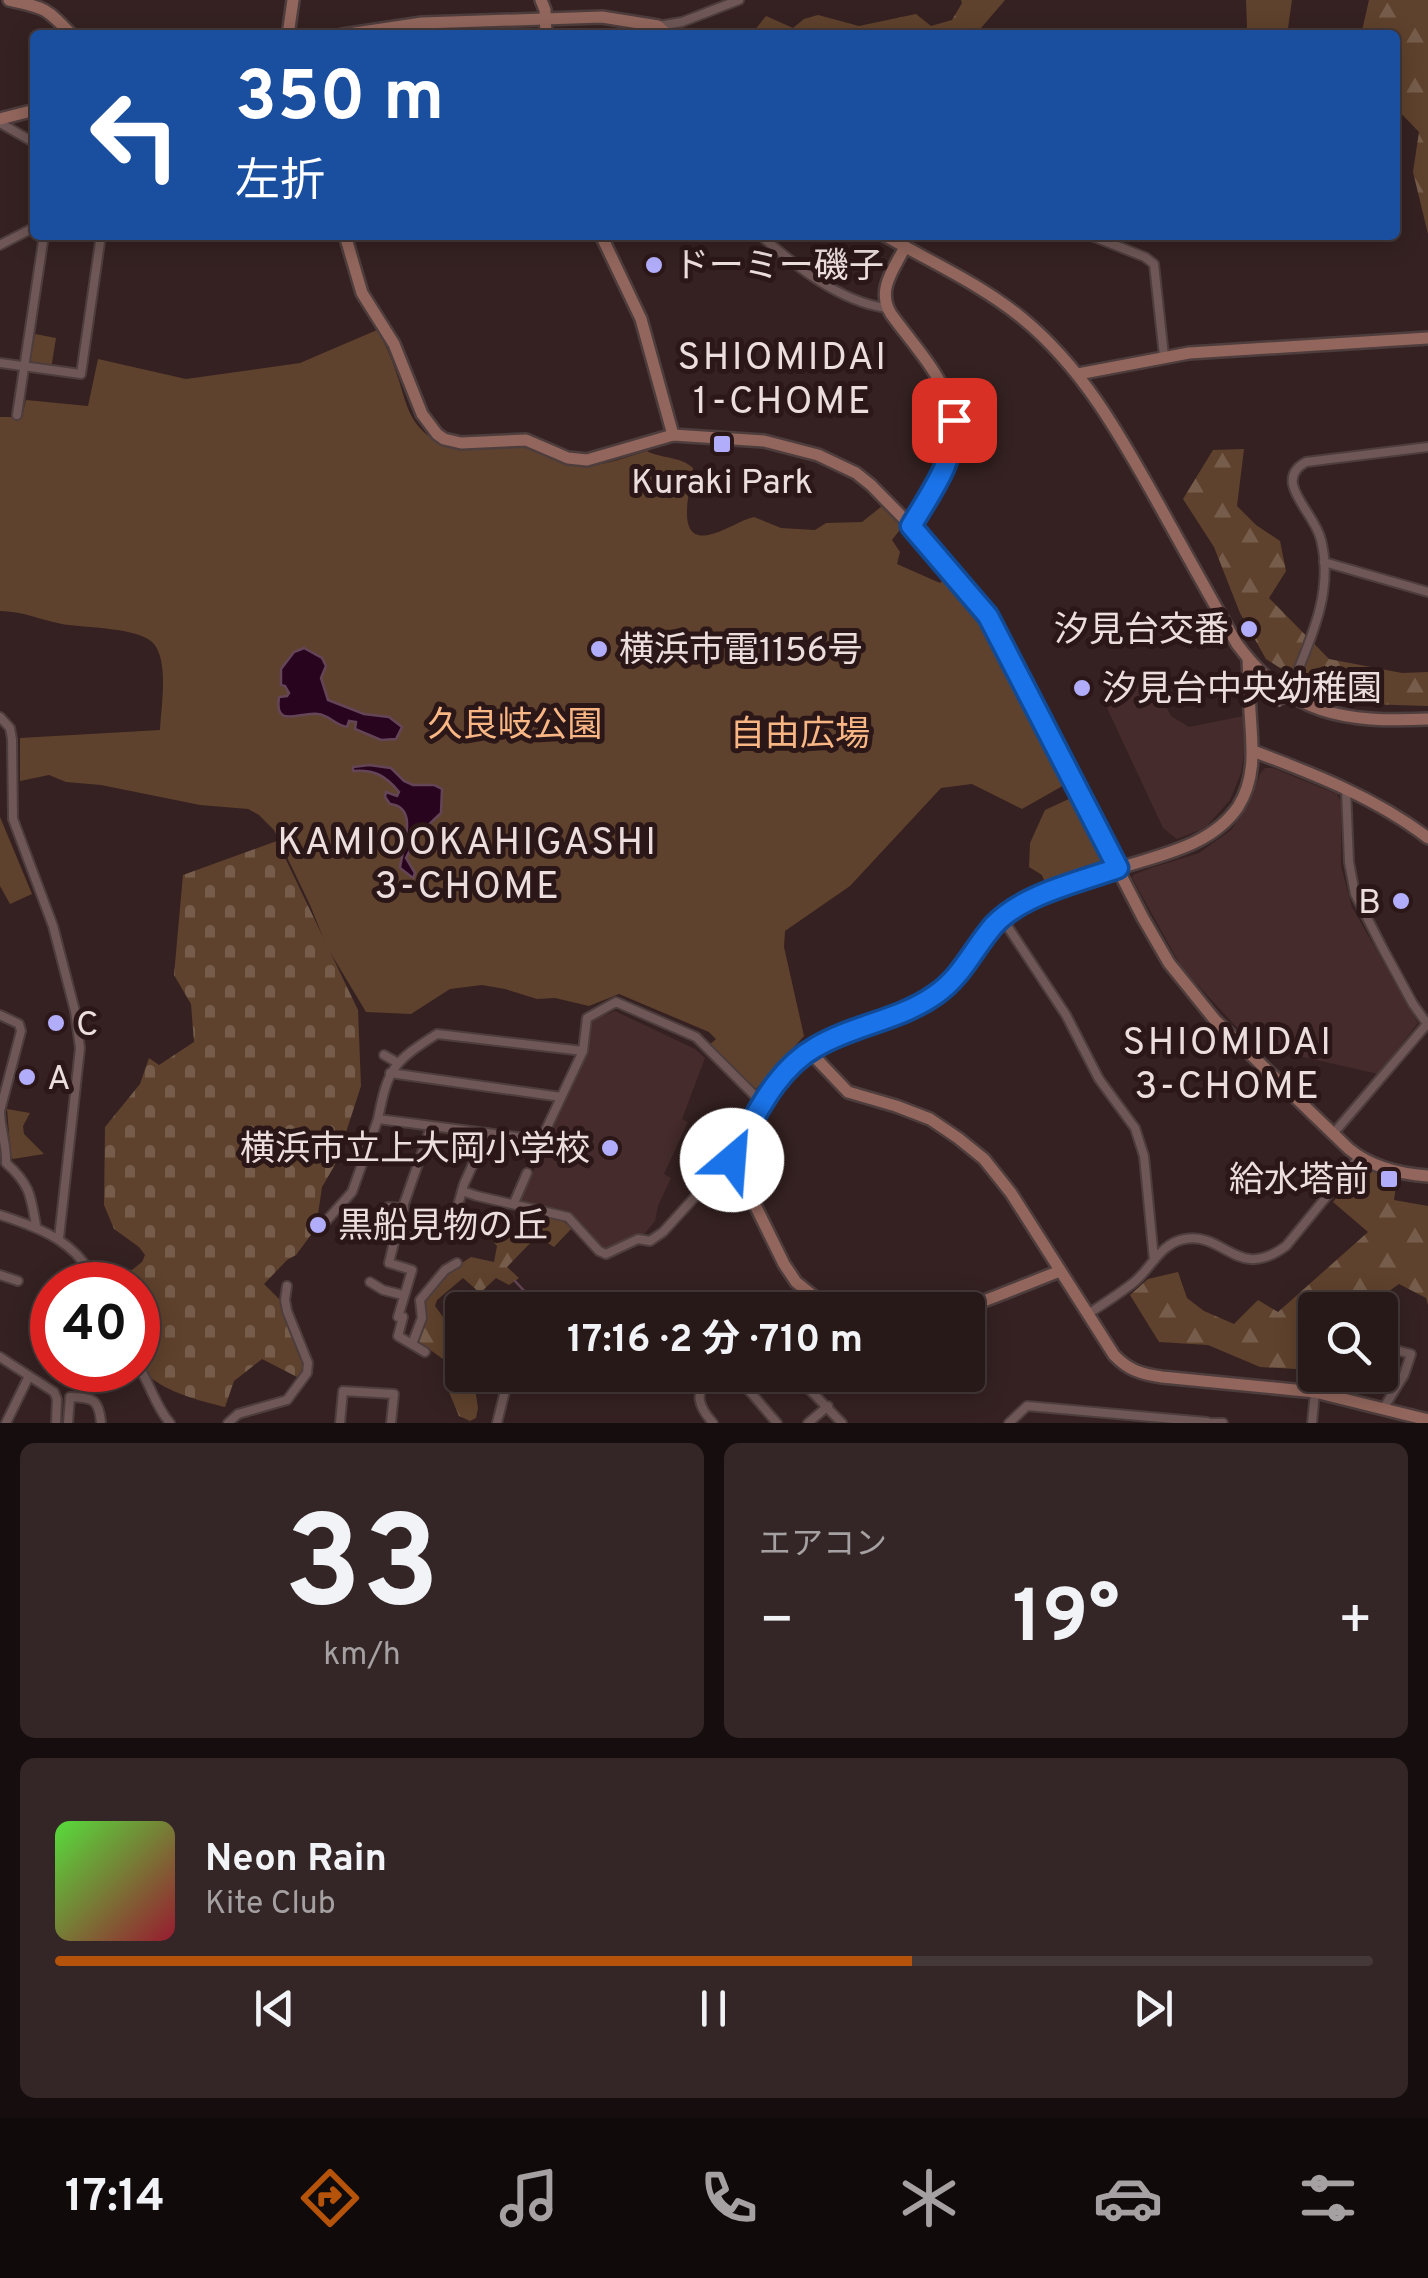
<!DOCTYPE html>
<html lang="ja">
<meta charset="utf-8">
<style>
:root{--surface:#281919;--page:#342626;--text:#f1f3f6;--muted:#a5a0a2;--line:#443838;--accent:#b45309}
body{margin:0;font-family:Overpass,"Noto Sans JP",sans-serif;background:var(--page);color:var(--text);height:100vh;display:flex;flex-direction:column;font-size:38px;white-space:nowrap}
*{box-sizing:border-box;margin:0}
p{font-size:32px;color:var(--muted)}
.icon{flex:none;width:55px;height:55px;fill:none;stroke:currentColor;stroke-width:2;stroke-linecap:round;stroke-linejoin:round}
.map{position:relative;height:1423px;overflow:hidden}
.side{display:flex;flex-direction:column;gap:20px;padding:20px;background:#160e0e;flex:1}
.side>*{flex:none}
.banner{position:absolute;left:30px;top:30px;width:1370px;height:210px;border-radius:10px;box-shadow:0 5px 25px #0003,0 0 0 2px var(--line);background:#1a4fa0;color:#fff;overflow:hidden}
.buttons{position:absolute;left:1298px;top:1292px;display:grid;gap:20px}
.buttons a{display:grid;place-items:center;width:100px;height:100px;border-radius:10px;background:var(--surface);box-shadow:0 5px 25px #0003,0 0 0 2px var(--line);font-size:50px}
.speed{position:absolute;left:30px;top:1262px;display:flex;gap:20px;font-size:50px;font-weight:700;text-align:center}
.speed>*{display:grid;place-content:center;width:130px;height:130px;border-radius:50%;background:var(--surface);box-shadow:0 5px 25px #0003,0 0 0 2px var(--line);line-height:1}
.speed .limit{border:15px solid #d22;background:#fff;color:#111}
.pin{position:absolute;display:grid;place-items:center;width:85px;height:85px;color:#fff;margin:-42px;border-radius:20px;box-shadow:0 5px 15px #0006}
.me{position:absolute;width:110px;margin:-55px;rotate:27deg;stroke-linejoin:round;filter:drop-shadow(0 0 8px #0008)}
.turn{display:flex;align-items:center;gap:35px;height:210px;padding:0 40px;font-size:45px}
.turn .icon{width:130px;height:130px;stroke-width:2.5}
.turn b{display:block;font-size:70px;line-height:85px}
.big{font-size:75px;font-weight:700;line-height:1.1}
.side .widget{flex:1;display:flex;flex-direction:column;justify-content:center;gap:15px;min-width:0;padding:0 35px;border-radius:15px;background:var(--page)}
.side .dial{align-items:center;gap:0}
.dial b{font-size:130px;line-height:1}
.song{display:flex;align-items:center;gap:30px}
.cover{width:120px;height:120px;border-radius:15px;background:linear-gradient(135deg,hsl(110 70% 55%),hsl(350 70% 35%))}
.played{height:10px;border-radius:5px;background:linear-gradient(90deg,var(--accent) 65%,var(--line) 65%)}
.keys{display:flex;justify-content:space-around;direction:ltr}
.heat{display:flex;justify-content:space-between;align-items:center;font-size:55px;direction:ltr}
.side .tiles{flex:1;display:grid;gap:20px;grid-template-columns:1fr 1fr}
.widget:last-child{grid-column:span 2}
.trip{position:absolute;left:445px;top:1292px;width:540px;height:100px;border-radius:10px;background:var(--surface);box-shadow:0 5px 25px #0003,0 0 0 2px var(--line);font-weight:700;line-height:100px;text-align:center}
.tab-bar{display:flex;height:160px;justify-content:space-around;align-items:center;background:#100a0a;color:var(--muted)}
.tab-bar .icon{width:70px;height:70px}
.tab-bar .on{color:var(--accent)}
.tab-bar b{font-size:45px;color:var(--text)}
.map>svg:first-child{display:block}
.built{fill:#452b2b}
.forest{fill:url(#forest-firs)}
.cemetery{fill:url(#cemetery-stones)}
.green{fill:#5f422d}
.water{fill:#29041e;stroke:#644557;stroke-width:2.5}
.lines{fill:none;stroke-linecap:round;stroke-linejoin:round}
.stream{stroke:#644557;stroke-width:2.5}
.street-casing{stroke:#4e3d3d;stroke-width:12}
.secondary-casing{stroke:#4e3d3d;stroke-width:16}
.street{stroke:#6e5756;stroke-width:8}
.secondary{stroke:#92665c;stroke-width:11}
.street-bridge-casing{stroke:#4e3d3d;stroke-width:12;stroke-linecap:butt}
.street-bridge{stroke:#6e5756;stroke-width:8}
.route-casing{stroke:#114b97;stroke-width:25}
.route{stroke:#1a73e8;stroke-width:18}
.poi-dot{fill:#b1adfa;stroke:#2b1717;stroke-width:4}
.labels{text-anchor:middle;stroke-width:10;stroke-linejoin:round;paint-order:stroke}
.poi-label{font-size:35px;fill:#ecdedd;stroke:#2b1717;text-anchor:start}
.park-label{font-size:35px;fill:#f8b684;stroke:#2b1717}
.neighbourhood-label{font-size:38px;letter-spacing:2.5px;fill:#ecdedd;stroke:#2b1717}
</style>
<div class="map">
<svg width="1428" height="1423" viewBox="0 0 1428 1423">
<defs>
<pattern id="forest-firs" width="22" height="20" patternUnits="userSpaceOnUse" patternTransform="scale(2.5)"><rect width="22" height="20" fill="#5f422d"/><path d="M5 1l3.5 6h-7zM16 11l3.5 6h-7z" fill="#765d4b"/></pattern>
<pattern id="cemetery-stones" width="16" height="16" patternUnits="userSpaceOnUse" patternTransform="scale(2.5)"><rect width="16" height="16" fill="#5f422d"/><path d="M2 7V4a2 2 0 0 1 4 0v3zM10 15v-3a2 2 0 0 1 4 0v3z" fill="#765d4b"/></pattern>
</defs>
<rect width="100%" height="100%" fill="#352121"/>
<g class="built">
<polygon points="1147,671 1171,716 1189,727 1243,716 1245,747 1241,773 1230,800 1205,828 1177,839 1163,828 1101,695"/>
<polygon points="1265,768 1273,768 1337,794 1341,802 1341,866 1352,907 1418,1023 1378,1074 1254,1046 1182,968 1132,878 1133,875 1151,868 1199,853 1231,830 1250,801 1260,774"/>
<polygon points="615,1011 695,1049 705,1058 682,1119 688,1122 664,1174 671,1178 658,1206 655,1221 642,1237 608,1251 603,1250 568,1212 523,1203 521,1198 589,1050 593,1020"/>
</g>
<g class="forest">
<polygon points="961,0 1005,0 975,35 757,35 754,31 766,16 793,28 804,19 818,15 859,26 916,14 931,26 952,20 962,3"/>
<polygon points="1369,0 1428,0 1428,234 1413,172 1419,132 1395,107 1395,35 1361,35"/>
<polygon points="1244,449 1237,506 1256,525 1280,541 1286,571 1269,598 1329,659 1402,673 1428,672 1428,706 1334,703 1266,659 1240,613 1214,547 1183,499 1213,450"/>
<polygon points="1361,1166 1397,1179 1394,1200 1428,1206 1428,1305 1426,1298 1399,1284 1363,1310 1315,1310 1315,1345 1299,1357 1296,1369 1260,1367 1208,1345 1159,1342 1130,1295 1148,1279 1178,1272 1187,1298 1204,1311 1234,1324 1258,1300 1278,1312 1368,1232 1333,1202"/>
<polygon points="551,1216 560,1219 572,1228 554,1247 537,1236 507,1267 519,1278 509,1285 496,1278 480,1293 463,1278 437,1300 435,1306 462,1343 462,1375 473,1375 478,1408 476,1418 470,1421 459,1416 444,1380 443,1359 419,1342 423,1302 445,1274 471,1257 494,1262 497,1246 491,1239 497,1228 512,1231 539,1230"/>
</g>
<path class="cemetery" d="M277,841l81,169 3,76 -25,77 -14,24 -6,41 -20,27 -9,5 -23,24 16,16 25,68 -4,11 -39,-20 -28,22 -9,26c-25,-6 -82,-20 -87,-49 -4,-22 0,-51 0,-73h-38l-6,-12 2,-3 -1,-6 37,6 10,-8 3,-7 -6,-8 -25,-18 -10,-24 1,-78 35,-43 9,-26 10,7 35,-23 -3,-38 -17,-29 9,-100z"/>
<g class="green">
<polygon points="1246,0 1292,0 1287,35 1243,35 1247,27"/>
<path d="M377,330c8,13 14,27 19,42 7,18 10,41 24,56 29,33 66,11 102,19 19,4 37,18 58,19 22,1 46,-9 67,-15 14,8 34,5 46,17 -1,16 -20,74 15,67 16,-3 30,-14 46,-18l27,11 34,2 11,-7 36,-1 20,-16 20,21 -10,13 8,12 -3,12 43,19 5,-5 28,35 93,171 -44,25 -50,-25 -31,4 -91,98 -65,45 -1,16 20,89 -48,53 -48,-43 8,-7 -7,-7 -90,-38 -30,12 -34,-8 -18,1 -32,-10 -23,-4 -32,4 -39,25 -45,-2 -39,-65 -17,-42 -36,-75 -15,-15 -11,-6 -48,-4 -99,-20 -35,-3 -17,-7 -29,6v-43l140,-8c1,-24 9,-67 -6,-86 -13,-17 -71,-16 -92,-20 -21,-4 -40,-13 -62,-13v-194h22l4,-17 62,6 10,-47 88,20 114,-16z"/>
<polygon points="35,334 56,338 51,369 30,364"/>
<polygon points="1071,798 1104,864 1045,883 1042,875 1029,867 1030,843 1045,810"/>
<polygon points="0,817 32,894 10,904 0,886"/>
<polygon points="7,1109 30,1113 23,1126 24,1134 44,1154 13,1159 11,1157"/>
</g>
<g class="water">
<path d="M304,648l18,10 4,8 -5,12 7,22 36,14 25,3 13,10 -6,12 -15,1 -26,-11 1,-7 -7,-1 -2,6c-12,-2 -18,-12 -29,-13 -18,-3 -44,16 -39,-17l8,-1 2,-3 -4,-7 -4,-1v-16l13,-17z"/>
<path d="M369,765l22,3 13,13 9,4h21l8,4 -1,24 -22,21 -7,2 3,4 -9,18 9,15 -2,5 -13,-10c2,-19 20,-61 -10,-64l-5,-7 1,-5 11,4 2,-4c-13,-16 -25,-23 -46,-21v-4z"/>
</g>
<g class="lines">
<polyline class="stream" points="515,1281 528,1295 538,1310"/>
<g class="street-casing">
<g id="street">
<polyline points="658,26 682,22 739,0"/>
<polyline points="0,123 35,143"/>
<path d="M760,235c36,31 78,66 126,73"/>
<polyline points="1089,235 1145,257 1154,264 1164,356"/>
<polyline points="0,245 35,227"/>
<polyline points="0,363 81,374 101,235"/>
<polyline points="17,415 44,235"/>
<polyline points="1324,562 1428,592"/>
<path d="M1296,675c18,-43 37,-88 25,-135 -6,-28 -50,-59 -15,-78l122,-15"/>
<polyline points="0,717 10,728 12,739 13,819 53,926 75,1011 80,1048 59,1238"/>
<polyline points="1346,789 1349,862 1355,894 1382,947 1413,1004 1428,1025"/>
<polyline points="1002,918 1066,1015 1099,1079 1135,1128 1144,1156 1154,1260"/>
<path d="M0,1015l19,9 2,7 -21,80c0,18 7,34 6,52 24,21 25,33 30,63"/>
<path d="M583,1051l-146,-17c-44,28 -49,34 -59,85l163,21 42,-89 4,-33 29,-16 80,35 67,67"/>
<polyline points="384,1055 398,1063"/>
<polyline points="390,1073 561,1097"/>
<polyline points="431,1127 392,1238 432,1233 456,1212 464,1184 487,1133"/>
<polyline points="1333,1134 1427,1024"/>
<polyline points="462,1191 477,1196 568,1217 599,1251 606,1254 638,1239 650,1241 663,1232 723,1166 733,1160"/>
<polyline points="514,1203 527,1173"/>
<polyline points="388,1207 404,1208"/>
<path d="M0,1215c41,13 80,28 96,70"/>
<polyline points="319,1229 352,1192 378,1119"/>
<polyline points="395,1238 389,1263 412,1270 398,1317 403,1317 398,1336 425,1352"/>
<polyline points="0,1275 18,1281"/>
<polyline points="370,1282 383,1290 403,1295"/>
<path d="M1088,1314c15,-10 31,-20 45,-31 18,-14 27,-40 52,-44 40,-7 52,43 101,7l73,-89"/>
<polyline points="412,1344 422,1318 420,1300 445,1270 457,1263"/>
<polyline points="1380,1346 1411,1354 1404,1375 1383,1409"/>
<polyline points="0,1357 54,1392 57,1399 56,1423"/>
<path d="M138,1366c13,19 17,40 32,57"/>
<path d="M707,1375c-12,20 -9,31 6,48"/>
<polyline points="725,1375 746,1387 777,1423"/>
<polyline points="746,1387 761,1387 782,1380 792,1381 810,1390 842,1423"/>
<polyline points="1332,1396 1337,1375"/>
<polyline points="6,1423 29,1376"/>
<path d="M68,1423l2,-26c22,1 29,1 31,26"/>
<polyline points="228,1423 238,1414 287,1400 307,1373 308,1363 287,1311 285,1300 287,1286"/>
<polyline points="340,1423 343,1391 394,1394 391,1423"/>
<polyline points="497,1423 509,1375"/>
<polyline points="808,1423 828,1406"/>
<polyline points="1009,1423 1027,1406 1207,1422"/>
<polyline points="1206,1423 1223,1423"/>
<polyline points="1312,1423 1315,1392"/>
</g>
</g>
<g class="secondary-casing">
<g id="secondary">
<path d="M9,0c37,8 37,8 63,35"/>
<polyline points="541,0 545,10 546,35"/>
<polyline points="288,35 293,0"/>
<polyline points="342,35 422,23 602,17 658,26 668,35"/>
<polyline points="0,119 35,110"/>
<path d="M345,235l17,58 32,51 28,70 15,20 7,5 17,4 65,-3 42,18 19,2 86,-25 91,6 54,14 38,18 15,12 46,47 71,84 155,302 26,45 46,57 134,129c22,18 51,25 79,27"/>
<polyline points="601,235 641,319 673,435"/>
<path d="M884,235c47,27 96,49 138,83 61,50 98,117 136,185 26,47 52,94 79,141 52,71 108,79 191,75"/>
<path d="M905,247c-11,22 -29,43 -14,67 28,39 75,84 61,137 -8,26 -27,51 -41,75"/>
<polyline points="1078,374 1189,353 1428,338"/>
<path d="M1253,751c61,23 123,47 175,87"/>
<path d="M809,1051l39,41 48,14 34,13 28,19 26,21 27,34 103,162c14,15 27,19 48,22l153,15 113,28"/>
<path d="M831,1310l-35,-28 -12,-18 -51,-104v-5c40,-67 46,-96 123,-126 27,-10 59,-18 83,-36 35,-26 46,-73 88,-92 30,-13 62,-23 93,-33 42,-14 91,-22 118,-61 19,-30 14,-62 12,-96 -1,-17 -1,-35 -2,-53"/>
<polyline points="961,1310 1060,1271"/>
</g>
</g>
<use href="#street" class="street"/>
<use href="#secondary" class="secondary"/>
<g class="street-bridge-casing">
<polyline id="street-bridge" points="1279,703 1296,675"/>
</g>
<use href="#street-bridge" class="street-bridge"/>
</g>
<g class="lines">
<g class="route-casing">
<path id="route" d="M732,1160l1,-5c23,-39 42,-85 83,-108 37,-22 84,-27 119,-52 27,-18 38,-46 59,-70 29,-31 85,-43 124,-57l-130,-252 -77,-90c20,-34 45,-66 43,-106"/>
</g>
<use href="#route" class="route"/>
</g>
<g class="poi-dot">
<circle cx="654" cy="265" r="10"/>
<rect x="712" y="434" width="20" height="20" rx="5"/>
<circle cx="1249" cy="629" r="10"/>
<circle cx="599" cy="649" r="10"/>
<circle cx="1082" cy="688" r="10"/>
<circle cx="1401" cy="901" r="10"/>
<circle cx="56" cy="1023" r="10"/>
<circle cx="27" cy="1077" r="10"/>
<circle cx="610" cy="1148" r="10"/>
<rect x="1379" y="1169" width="20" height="20" rx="5"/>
<circle cx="318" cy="1225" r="10"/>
</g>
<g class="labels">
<g class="poi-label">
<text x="674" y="277">ドーミー磯子</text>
<text x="722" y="493" text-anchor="middle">Kuraki Park</text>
<text x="1229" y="641" text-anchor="end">汐見台交番</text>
<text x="619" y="661">横浜市電1156号</text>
<text x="1102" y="700">汐見台中央幼稚園</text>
<text x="1381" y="913" text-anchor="end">B</text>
<text x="76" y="1035">C</text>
<text x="47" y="1089">A</text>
<text x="590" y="1160" text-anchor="end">横浜市立上大岡小学校</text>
<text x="1369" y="1191" text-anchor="end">給水塔前</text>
<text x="338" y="1237">黒船見物の丘</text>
</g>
<g class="park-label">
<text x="515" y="736">久良岐公園</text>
<text x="800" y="745">自由広場</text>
</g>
<g class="neighbourhood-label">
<text x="783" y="369">SHIOMIDAI<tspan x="783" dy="44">1-CHOME</tspan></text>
<text x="468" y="854">KAMIOOKAHIGASHI<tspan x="468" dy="44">3-CHOME</tspan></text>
<text x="1228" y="1054">SHIOMIDAI<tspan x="1228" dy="44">3-CHOME</tspan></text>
</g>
</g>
</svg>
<div class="buttons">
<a><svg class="icon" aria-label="search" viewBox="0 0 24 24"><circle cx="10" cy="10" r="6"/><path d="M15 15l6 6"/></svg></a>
</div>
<div class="speed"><div class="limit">40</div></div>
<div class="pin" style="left:954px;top:420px;background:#d93025"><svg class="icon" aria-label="arrive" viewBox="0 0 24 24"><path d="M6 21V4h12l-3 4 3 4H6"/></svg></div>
<svg class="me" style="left:732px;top:1160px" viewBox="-20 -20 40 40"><circle r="19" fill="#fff"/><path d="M0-13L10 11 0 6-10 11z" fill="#1a73e8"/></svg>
<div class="trip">17:16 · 2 分 · 710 m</div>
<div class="banner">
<div class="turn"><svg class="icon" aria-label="left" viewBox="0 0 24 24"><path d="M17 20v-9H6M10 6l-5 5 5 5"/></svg><div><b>350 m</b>左折</div></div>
</div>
</div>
<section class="side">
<div class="tiles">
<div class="widget dial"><b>33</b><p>km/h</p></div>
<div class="widget"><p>エアコン</p>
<div class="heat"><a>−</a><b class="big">19°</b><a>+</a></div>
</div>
<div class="widget">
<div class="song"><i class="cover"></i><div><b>Neon Rain</b><p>Kite Club</p></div></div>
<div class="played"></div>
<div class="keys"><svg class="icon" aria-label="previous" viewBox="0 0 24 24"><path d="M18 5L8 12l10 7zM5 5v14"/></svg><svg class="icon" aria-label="pause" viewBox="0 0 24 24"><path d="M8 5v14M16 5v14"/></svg><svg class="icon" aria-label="next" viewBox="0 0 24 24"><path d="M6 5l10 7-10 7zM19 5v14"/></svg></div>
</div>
</div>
</section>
<nav class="tab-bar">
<b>17:14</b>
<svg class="icon on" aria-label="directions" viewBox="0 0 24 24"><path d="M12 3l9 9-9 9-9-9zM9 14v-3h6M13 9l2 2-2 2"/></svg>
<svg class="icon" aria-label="music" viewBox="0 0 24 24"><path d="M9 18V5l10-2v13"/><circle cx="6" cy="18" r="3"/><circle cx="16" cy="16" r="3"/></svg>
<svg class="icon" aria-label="phone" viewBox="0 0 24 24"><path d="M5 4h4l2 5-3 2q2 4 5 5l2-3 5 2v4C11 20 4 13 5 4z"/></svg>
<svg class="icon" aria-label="climate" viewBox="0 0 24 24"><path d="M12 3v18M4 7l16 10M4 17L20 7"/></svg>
<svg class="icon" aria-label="car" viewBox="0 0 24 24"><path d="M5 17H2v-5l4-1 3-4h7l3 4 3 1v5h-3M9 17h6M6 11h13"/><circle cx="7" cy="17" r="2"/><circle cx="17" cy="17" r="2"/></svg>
<svg class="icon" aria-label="filters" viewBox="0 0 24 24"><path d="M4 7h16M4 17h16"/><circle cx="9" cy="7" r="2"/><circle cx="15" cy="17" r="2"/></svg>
</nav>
